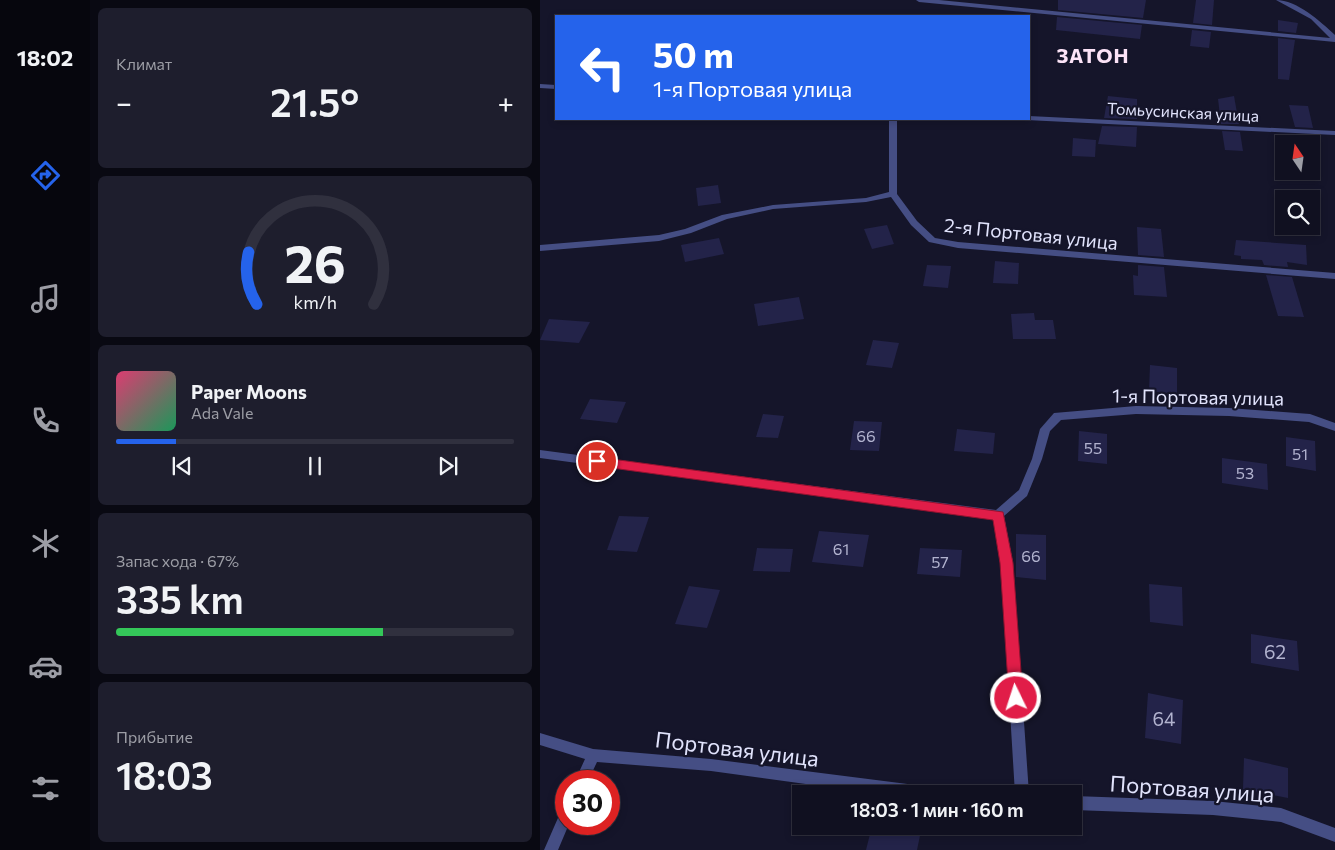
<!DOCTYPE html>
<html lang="ru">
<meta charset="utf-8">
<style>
:root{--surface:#101020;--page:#1e1e2d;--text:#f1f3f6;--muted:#9c9da5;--line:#30303e;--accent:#2563eb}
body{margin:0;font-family:Commissioner,sans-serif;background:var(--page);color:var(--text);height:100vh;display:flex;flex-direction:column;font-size:19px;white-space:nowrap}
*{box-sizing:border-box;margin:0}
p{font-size:16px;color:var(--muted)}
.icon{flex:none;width:28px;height:28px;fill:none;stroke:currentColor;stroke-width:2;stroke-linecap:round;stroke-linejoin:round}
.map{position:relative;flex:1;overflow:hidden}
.panel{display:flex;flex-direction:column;gap:8px;padding:8px;background:#090912;width:450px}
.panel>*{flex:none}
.guide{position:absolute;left:15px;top:15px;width:475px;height:105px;border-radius:0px;box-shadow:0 2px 8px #0003,0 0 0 1px var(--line);background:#2563eb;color:#fff;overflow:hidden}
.needle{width:32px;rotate:347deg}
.tools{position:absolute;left:735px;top:135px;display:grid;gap:10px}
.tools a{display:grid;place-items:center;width:45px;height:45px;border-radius:0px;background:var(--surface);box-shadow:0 2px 8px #0003,0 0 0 1px var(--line);font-size:25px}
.speed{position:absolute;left:15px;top:770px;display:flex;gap:10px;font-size:25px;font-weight:700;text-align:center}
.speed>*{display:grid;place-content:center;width:65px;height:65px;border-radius:50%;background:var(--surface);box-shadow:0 2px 8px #0003,0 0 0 1px var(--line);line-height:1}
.speed .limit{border:8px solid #d22;background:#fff;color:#111}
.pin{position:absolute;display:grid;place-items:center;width:42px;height:42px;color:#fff;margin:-21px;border:2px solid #fff;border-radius:50%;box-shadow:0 1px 5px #0007}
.me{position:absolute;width:55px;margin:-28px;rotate:356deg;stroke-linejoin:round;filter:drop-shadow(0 0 4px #0008)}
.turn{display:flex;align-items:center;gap:18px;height:105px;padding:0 15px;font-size:22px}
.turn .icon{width:65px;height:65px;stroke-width:2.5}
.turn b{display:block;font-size:35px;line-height:42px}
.big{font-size:38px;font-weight:600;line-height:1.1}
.panel .card{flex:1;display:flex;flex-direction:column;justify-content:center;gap:8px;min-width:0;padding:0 18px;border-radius:8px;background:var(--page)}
.panel .dial{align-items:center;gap:0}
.dial svg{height:130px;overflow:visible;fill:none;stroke:var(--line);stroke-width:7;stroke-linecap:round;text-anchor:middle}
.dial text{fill:var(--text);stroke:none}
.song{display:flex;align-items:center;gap:15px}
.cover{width:60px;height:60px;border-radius:8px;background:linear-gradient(135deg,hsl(340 70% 55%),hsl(150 70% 35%))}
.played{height:5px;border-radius:2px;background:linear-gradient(90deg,var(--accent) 15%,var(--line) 15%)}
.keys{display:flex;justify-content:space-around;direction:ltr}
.heat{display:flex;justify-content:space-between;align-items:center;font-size:28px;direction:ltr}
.charge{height:8px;border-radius:4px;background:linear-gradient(90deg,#34c759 67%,var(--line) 0)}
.trip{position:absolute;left:252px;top:785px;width:290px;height:50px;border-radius:0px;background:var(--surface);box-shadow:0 2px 8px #0003,0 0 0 1px var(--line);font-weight:600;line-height:50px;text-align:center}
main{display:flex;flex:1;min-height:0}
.dock{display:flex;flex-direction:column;width:90px;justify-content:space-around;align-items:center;background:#06060d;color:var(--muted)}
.dock .icon{width:35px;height:35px}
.dock .current{color:var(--accent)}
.dock b{font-size:22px;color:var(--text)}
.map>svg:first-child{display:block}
.building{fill:#232349}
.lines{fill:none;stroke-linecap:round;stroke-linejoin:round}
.minor{fill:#454e84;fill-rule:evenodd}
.route{fill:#e11d48;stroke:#92132f}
.labels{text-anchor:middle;stroke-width:4.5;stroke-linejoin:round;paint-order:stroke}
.far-street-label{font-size:16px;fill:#e1e3fc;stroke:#15152a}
.number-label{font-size:16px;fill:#b2b3cf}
.street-label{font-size:19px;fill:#e1e3fc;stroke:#15152a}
.near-number-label{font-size:19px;fill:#b2b3cf}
.far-district-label{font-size:20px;font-weight:bold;letter-spacing:1px;fill:#fce3f7;stroke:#15152a}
.near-street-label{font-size:22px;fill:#e1e3fc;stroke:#15152a}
</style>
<main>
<nav class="dock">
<b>18:02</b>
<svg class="icon current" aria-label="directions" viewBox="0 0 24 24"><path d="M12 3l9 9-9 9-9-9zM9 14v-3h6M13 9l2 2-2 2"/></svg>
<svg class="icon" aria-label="music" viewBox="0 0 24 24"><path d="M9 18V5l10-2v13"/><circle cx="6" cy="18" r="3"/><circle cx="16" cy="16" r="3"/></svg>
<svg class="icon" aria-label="phone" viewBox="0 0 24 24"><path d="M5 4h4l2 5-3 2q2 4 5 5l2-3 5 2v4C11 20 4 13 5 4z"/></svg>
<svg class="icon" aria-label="climate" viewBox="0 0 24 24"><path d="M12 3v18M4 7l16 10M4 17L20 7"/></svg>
<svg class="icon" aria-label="car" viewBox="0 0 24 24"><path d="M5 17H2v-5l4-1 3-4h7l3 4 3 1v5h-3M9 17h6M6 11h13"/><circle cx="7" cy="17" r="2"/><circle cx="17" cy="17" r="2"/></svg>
<svg class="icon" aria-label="filters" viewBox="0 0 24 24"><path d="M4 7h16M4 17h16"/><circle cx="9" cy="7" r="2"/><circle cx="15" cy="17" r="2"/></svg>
</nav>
<section class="panel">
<div class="card"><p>Климат</p>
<div class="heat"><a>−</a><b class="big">21.5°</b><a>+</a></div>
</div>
<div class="card dial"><svg viewBox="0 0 100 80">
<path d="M14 69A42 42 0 1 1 86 69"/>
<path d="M14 69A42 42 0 0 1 9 37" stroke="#2563eb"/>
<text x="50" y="56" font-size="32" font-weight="700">26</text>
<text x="50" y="72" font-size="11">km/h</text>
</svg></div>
<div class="card">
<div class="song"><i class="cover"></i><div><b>Paper Moons</b><p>Ada Vale</p></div></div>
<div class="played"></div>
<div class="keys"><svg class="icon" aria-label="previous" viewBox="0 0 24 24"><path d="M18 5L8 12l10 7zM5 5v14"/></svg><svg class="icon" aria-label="pause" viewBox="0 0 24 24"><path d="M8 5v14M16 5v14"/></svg><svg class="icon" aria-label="next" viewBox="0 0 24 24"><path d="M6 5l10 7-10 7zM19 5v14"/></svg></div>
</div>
<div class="card"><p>Запас хода · 67%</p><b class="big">335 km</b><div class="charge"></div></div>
<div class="card"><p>Прибытие</p><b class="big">18:03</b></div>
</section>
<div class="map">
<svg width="795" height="850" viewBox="0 0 795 850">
<rect width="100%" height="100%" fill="#15152a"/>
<g class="building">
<polygon points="518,0 606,0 603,18 518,10"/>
<polygon points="656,0 674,0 672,25 653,23"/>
<polygon points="517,17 602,25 600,39 516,30"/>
<polygon points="738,20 758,23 756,33 738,31"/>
<polygon points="652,30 671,32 669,48 650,46"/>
<polygon points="738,38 755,40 749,80 738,79"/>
<polygon points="568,96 597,99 597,119 564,118"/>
<polygon points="694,96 699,124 681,124 678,99"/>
<polygon points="749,105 768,106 773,128 755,127"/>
<polygon points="562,126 597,127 596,147 558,144"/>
<polygon points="682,131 700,132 703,151 685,150"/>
<polygon points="757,135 774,136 780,163 771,165 771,144 759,144"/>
<polygon points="533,138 556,140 555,157 532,156"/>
<polygon points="178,185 181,203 158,206 156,188"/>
<polygon points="347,225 354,244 332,249 324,229"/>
<polygon points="597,227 621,229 624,257 598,255"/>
<polygon points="179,238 184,254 145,262 141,245"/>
<polygon points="696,240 766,245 767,265 747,262 748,267 724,265 722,260 701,259 701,256 694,255"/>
<polygon points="455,261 479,263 478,284 453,283"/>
<polygon points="387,265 411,266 408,288 383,286"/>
<polygon points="598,265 624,267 627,297 594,295 593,275 598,276"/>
<polygon points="726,275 752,277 764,317 738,316"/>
<polygon points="259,297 264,319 218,326 214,304"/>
<polygon points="494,313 495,320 513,320 516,339 473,339 471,314"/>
<polygon points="9,319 50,322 39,343 0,340"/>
<polygon points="333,340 359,343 352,368 326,365"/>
<polygon points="610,365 637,368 637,394 609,391"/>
<polygon points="50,399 86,402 77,423 40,419"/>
<polygon points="223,414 244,416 238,438 216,437"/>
<polygon points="314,421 342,422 339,451 310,450"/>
<polygon points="417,429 455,433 453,454 414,451"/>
<polygon points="539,431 567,434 567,464 538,461"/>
<polygon points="746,437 775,441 776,471 746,466"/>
<polygon points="682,458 727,464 728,490 682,483"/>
<polygon points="79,516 109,517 97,552 67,550"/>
<polygon points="279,531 329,535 323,567 272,562"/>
<polygon points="476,534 506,535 506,580 476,577"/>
<polygon points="217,548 253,549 250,572 213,571"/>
<polygon points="380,548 422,550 420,577 377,574"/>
<polygon points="609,584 642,587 643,626 610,622"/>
<polygon points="149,586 180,590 167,628 135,624"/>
<polygon points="711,634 757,641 759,671 711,663"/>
<polygon points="608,693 643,700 641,744 605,738"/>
<polygon points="704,758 748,768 748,798 703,789"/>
<polygon points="332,826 382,826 377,850 326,850"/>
</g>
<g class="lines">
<g class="minor">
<path d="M376,0h23l391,38 -19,-19 -35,-19c21,0 44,21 59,35v7l-416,-40z"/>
<polygon points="0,84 16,85 16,89 0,88"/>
<polygon points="489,116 795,131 795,135 486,120 489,119"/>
<polygon points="349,119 357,119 357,194 377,221 395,238 418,242 795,273 795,279 418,248 389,242 371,225 351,197 326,202 233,209 187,219 151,233 119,241 0,251 0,245 119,235 145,229 182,215 233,205 326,198 349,192"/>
<polygon points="596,406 689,408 770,414 795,423 795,431 769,422 689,416 596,414 521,420 510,431 502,459 487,496 464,516 473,563 489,794 475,794 461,563 453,519 0,458 0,450 456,510 479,490 492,459 500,429 514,413"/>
<polygon points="0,733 53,749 171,759 391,787 396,789 398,794 339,794 171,771 57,762 48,781 35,781 45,759 0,745"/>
<polygon points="534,796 673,801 741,808 795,828 795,842 741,822 673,815 534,810"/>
<polygon points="26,809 26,824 29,824 18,850 4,850 21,811"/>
</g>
</g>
<polygon class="route" points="57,457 463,512 473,563 483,698 481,702 476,704 471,702 469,698 460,563 453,520 57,466 51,461"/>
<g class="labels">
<g class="far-street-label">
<text transform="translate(643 112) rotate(3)" y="6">Томьусинская улица</text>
</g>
<g class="number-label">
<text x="326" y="442">66</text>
<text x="553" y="454">55</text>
<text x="760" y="460">51</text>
<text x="705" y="479">53</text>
<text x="301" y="555">61</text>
<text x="491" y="562">66</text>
<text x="400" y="568">57</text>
</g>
<g class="street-label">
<text transform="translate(491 234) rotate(6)" y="7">2-я Портовая улица</text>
<text transform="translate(658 397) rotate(1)" y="7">1-я Портовая улица</text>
</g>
<g class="near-number-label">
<text x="735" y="659">62</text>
<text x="624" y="726">64</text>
</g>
<g class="far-district-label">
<text x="553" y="63">ЗАТОН</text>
</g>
<g class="near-street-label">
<text transform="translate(197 749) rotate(7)" y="8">Портовая улица</text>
<text transform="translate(652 789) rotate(4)" y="8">Портовая улица</text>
</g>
</g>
</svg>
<div class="tools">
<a><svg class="needle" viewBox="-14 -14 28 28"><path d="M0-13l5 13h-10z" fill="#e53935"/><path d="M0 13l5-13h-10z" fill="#9c9da5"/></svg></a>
<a><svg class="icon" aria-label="search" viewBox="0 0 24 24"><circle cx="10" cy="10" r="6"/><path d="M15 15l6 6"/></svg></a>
</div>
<div class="speed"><div class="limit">30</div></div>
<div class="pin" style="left:57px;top:461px;background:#d93025"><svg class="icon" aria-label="arrive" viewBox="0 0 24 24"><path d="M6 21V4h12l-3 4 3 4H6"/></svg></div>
<svg class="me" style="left:476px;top:698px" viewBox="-20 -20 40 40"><circle r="17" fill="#e11d48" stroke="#fff" stroke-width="3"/><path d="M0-11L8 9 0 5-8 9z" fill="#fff"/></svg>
<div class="trip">18:03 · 1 мин · 160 m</div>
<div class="guide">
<div class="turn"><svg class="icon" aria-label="left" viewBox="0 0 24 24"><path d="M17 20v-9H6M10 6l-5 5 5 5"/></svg><div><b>50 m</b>1-я Портовая улица</div></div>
</div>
</div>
</main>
